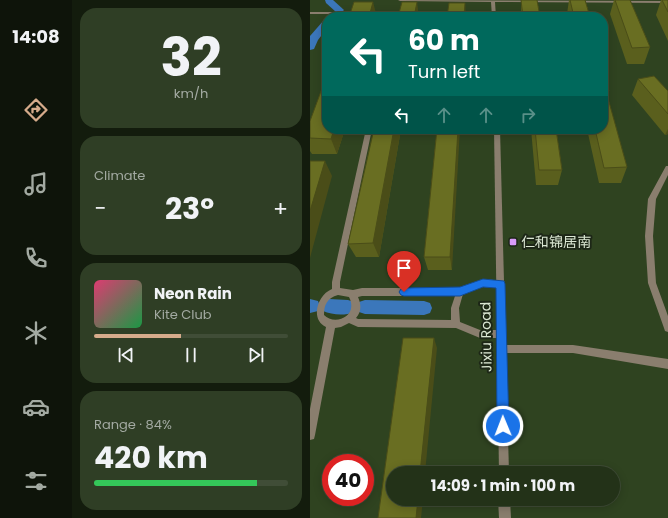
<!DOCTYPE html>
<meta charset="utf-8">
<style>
:root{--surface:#233218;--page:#2f3e25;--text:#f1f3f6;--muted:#a3aaa2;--line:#404d37;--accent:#d6ab8b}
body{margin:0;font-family:Poppins,"Noto Sans SC",sans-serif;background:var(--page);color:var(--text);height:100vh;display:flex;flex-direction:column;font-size:15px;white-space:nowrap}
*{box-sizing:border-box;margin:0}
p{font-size:13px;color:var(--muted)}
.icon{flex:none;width:22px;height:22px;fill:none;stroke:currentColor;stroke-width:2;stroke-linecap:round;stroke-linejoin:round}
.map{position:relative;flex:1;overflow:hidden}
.drawer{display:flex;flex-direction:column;gap:8px;padding:8px;background:#131c0d;width:238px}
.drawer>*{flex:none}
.top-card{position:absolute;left:12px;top:12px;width:286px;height:122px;border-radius:16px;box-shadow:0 2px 10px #0003,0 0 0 1px var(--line);background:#00695c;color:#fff;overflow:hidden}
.speed{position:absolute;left:12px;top:454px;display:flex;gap:8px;font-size:20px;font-weight:700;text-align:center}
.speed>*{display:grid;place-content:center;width:52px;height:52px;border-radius:50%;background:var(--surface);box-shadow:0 2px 10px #0003,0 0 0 1px var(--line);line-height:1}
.speed .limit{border:6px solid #d22;background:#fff;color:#111}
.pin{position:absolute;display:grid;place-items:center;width:34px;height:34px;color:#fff;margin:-41px -17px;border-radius:50% 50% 50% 0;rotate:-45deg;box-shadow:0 0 4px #0007}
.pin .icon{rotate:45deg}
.me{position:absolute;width:44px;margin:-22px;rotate:359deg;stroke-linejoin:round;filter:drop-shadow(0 0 3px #0008)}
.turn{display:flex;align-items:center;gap:14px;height:84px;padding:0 20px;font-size:18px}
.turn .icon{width:52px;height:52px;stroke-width:2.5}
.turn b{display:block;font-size:28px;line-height:34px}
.lanes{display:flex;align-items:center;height:38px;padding:0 20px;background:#0003;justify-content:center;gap:20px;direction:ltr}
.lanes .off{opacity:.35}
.big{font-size:30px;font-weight:700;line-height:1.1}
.drawer .widget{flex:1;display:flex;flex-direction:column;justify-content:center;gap:6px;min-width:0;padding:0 14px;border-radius:16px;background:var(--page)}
.drawer .dial{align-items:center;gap:0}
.dial b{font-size:52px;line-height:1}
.song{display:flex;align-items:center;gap:12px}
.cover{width:48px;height:48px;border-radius:6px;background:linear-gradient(135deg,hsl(340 70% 55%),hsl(140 70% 35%))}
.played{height:4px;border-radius:2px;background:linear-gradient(90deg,var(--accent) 45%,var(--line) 45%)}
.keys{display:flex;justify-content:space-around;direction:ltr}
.heat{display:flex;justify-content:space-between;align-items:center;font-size:22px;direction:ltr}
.charge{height:6px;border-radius:3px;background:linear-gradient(90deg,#34c759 84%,var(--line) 0)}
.trip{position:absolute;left:76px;top:466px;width:234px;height:40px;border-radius:20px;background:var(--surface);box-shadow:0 2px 10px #0003,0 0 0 1px var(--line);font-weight:700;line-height:40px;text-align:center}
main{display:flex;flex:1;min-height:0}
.menu{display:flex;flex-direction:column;width:72px;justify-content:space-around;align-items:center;background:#0e140a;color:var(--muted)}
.menu .icon{width:28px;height:28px}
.menu .active{color:var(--accent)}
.menu b{font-size:18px;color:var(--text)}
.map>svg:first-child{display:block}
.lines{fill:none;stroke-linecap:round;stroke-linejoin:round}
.canal{fill:#3b77bb;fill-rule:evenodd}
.minor{fill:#8a7e6e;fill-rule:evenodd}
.tertiary{fill:#8a7e6e;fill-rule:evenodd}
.wall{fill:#5a5f1d}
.shaded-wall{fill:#4a4d18}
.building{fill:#696e22;stroke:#4a4d18}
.route{fill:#1a73e8;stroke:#114b97}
.poi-dot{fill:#d89bf8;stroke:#1d2717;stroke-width:1.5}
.labels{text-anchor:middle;stroke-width:4;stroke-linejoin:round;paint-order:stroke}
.poi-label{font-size:14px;fill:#dae6d2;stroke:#1d2717;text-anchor:start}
.street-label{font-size:14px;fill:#dae6d2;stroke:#1d2717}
</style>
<main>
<nav class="menu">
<b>14:08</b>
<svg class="icon active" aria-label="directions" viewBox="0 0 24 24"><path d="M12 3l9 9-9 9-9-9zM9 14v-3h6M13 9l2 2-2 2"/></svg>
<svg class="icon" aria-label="music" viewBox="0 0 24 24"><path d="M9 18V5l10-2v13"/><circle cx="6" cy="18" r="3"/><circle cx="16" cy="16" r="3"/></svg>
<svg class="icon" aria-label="phone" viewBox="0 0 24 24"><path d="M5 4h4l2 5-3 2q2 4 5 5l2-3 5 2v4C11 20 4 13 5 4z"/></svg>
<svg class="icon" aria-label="climate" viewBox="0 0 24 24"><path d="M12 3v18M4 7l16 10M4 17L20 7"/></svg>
<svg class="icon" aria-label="car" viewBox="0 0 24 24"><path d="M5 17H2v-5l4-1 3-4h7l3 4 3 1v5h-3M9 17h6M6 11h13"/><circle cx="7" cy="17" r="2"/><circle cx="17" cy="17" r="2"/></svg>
<svg class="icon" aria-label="filters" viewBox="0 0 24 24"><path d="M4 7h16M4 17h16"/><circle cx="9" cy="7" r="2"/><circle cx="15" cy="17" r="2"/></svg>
</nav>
<section class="drawer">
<div class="widget dial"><b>32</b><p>km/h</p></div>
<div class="widget"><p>Climate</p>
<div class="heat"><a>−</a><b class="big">23°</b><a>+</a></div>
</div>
<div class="widget">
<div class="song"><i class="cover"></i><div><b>Neon Rain</b><p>Kite Club</p></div></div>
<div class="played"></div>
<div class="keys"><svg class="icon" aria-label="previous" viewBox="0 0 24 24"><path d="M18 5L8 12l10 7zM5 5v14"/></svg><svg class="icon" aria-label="pause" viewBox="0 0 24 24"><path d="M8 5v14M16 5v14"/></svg><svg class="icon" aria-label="next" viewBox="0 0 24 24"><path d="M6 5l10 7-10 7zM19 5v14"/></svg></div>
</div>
<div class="widget"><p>Range · 84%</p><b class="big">420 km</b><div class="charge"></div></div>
</section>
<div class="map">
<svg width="358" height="518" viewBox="0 0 358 518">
<rect width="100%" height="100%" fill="#2f4320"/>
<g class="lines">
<g class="canal">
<polygon points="15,0 23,0 34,10 32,12 26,12 16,3"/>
<polygon points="17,19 17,28 8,40 4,49 0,50 0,36 14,20"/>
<polygon points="0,299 8,301 10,306 8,311 0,313"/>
<path d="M19,299l19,1 6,2 2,5 -2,5c-9,4 -22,3 -31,-1l-2,-5 2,-5z"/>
<polygon points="55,300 114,301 120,303 122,308 120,313 114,315 55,314 49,312 47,307 49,302"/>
</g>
<g class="minor">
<polygon points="0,12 62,12 78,17 71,17 62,14 0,14"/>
<path d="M56,129h6l-32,153v6l13,2 9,-2h98l23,-9 21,2 1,3 -1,3 -3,1 -18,-1 -20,7 -4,14 1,14 20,8h21l3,1 1,3 -1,3 -3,1h-21l-24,-10 -98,-1 -9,-4 -8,4 -6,1 -20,107 -1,4 -4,1v-31l16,-82c-16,-7 -9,-32 6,-38v-7zM28,295l11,2c10,20 -15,29 -25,18 0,-10 3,-17 14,-20zM52,296h93l-4,12v12l-93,-1 -2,-1c6,-7 5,-14 2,-21z"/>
<polygon points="356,166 358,166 358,175 346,199 343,236 346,283 358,316 358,332 355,331 354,328 338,283 335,236 338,199"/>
<polygon points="192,345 263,345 358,359 358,369 263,353 192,353 189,352 187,349 189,346"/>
</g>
<g class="tertiary">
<polygon points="88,0 358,1 358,3 185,2 186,17 182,17 181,2 90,1"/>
<polygon points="184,129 190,129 199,473 189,473"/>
<polygon points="188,499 200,499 201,518 189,518"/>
</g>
</g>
<g class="wall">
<polygon points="211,0 227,0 230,17 211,17"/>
<polygon points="259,0 275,0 280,17 257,17 257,14"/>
<polygon points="304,0 320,0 340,47 334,64 317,64 300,14"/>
<polygon points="351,0 358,0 358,41 346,15"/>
<polygon points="293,70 299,91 297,96 317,167 311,183 289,183 277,129 293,129"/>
<polygon points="328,79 358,91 358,134 355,135 322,95"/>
<polygon points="0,121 17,129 35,129 27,154 2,154 0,151"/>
<polygon points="64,129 91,129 69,257 46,257 38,244"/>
<polygon points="127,129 142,270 118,270 114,257"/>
<polygon points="221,129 246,129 252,170 248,185 226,185"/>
</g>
<g class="shaded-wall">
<polygon points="63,2 67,17 59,17"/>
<polygon points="107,2 109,17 104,17"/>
<polygon points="155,3 156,17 154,17"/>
<polygon points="24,129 35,129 27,154 21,139"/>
<polygon points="84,129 91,129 69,257 63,243"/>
<polygon points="148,129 150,129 142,270 140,257"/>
<polygon points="358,129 358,134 355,135"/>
<polygon points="15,161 22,176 0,258 0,211"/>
<polygon points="124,338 127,348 115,473 110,473"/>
<polygon points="108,499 113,499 111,518 106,518"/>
</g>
<g class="building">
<polygon points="211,0 227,0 230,17 213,17"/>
<polygon points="260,0 275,0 280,17 264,17"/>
<polygon points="305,0 320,0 340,47 322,48"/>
<polygon points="352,0 358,0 358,12"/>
<polygon points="44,2 63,2 59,17 39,17"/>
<polygon points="92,2 107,2 104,17 88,17"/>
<polygon points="139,3 155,3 154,17 137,17"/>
<polygon points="293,70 299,91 296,91 317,167 294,168 285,129 293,129"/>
<polygon points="17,75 17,129 24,129 21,139 0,138 0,121"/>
<polygon points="344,76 358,91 358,114 328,79"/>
<polygon points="64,129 84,129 63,243 38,244"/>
<polygon points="127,129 148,129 140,257 114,257"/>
<polygon points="225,129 246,129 252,170 229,170"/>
<polygon points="0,161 15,161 0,211"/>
<polygon points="93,338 124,338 110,473 83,473 83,499 108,499 106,518 68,518"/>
</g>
<polygon class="route" points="173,279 194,281 195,284 199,426 197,430 193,432 189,430 187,426 186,288 173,287 150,296 94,296 91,295 89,292 91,289 94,288 150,287"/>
<rect class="poi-dot" x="199" y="238" width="8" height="8" rx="2"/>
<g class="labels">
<g class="poi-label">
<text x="211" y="247">仁和锦居南</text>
</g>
<g class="street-label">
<text transform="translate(176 337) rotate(-91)" y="5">Jixiu Road</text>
</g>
</g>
</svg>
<div class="speed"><div class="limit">40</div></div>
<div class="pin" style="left:94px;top:292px;background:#d93025"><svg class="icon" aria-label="arrive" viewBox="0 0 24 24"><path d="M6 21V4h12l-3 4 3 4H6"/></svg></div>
<svg class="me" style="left:193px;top:426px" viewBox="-20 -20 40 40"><circle r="17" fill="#1a73e8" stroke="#fff" stroke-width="3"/><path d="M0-11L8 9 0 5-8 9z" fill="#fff"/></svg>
<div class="trip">14:09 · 1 min · 100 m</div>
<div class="top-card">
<div class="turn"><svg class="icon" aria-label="left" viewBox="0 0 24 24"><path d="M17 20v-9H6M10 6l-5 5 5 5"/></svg><div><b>60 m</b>Turn left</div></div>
<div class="lanes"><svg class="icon" aria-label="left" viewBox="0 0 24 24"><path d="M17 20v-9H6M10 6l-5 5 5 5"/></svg><svg class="icon off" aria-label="ahead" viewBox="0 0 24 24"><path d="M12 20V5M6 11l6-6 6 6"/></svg><svg class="icon off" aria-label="ahead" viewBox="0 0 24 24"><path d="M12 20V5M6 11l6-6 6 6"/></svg><svg class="icon off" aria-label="right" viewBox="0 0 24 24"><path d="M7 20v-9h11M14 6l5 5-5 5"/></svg></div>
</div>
</div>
</main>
